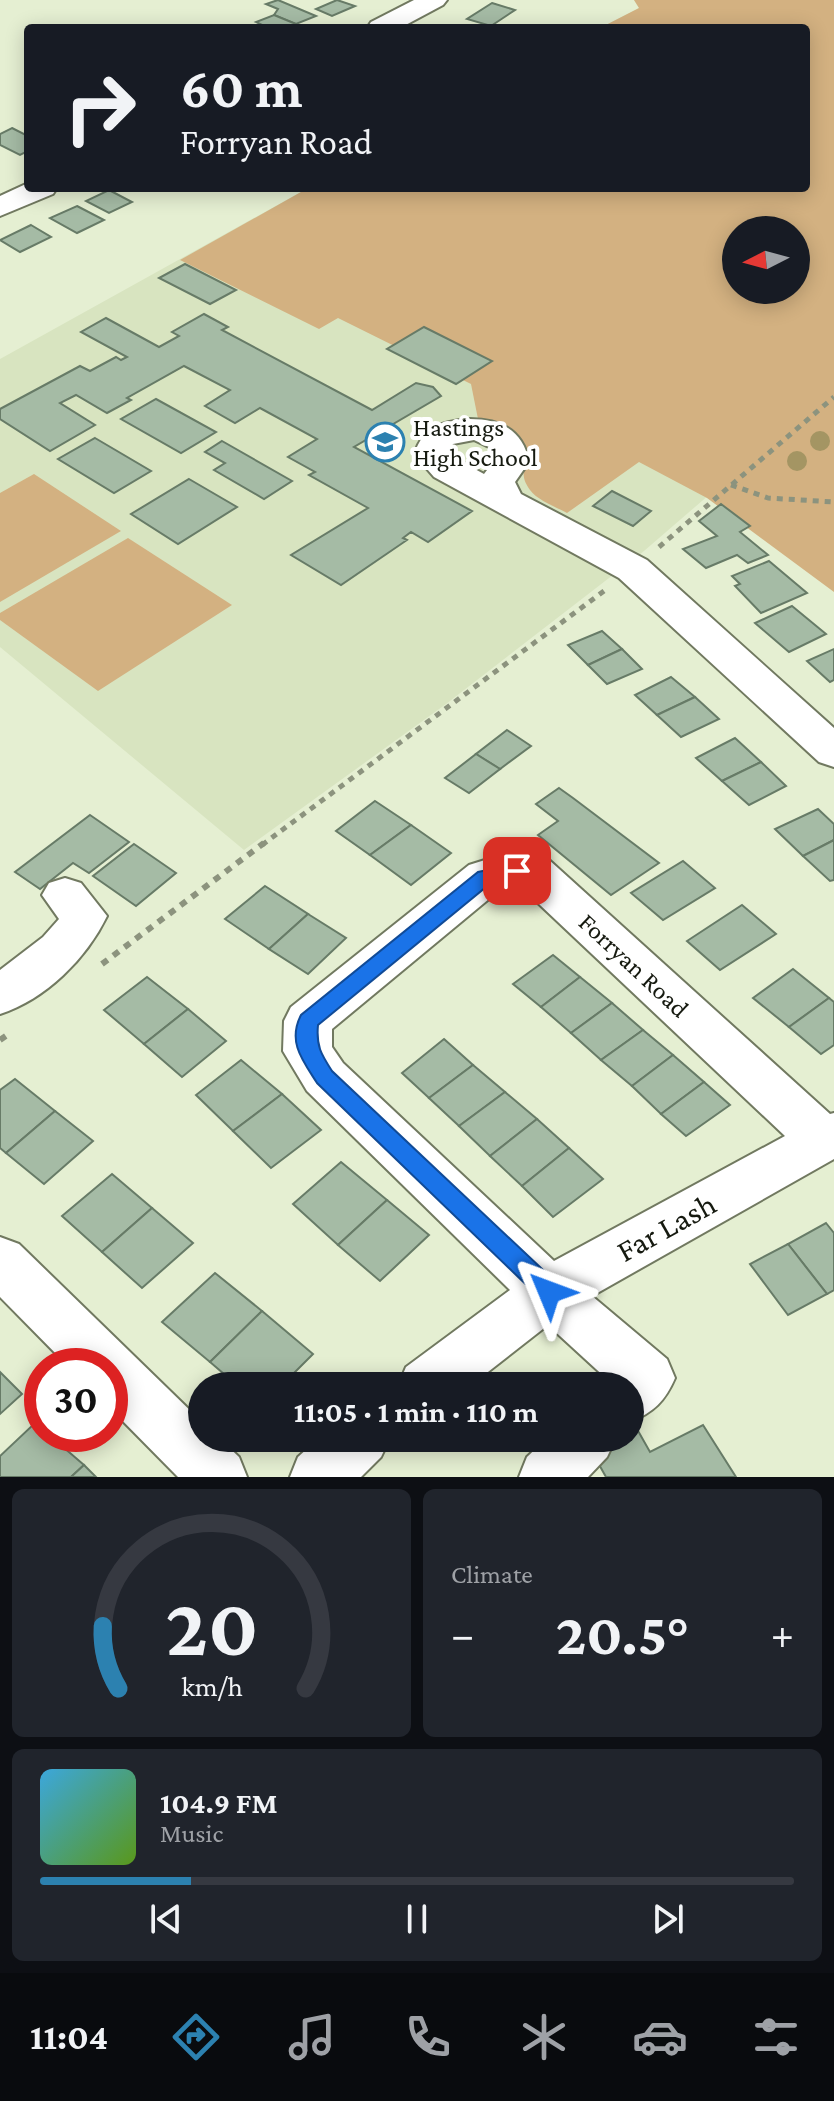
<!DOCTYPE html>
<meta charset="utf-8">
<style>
:root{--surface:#171b24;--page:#20242c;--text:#f1f3f6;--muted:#9ea1a6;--line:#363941;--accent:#2c81b0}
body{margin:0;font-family:"Crimson Pro",serif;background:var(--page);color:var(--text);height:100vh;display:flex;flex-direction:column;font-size:30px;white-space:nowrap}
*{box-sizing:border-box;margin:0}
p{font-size:26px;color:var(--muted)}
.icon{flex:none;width:44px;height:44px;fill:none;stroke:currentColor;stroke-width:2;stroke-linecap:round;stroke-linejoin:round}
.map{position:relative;height:1477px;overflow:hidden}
.side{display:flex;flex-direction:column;gap:12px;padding:12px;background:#0d0f14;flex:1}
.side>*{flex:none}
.hud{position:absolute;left:24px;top:24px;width:786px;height:168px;border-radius:8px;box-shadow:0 4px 20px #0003;background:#171b24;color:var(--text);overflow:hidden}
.needle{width:52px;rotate:264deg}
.fabs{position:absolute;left:722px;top:216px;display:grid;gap:16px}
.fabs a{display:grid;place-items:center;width:88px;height:88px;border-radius:50%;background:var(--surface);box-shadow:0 4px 20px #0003;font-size:40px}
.speed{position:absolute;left:24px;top:1348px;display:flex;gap:16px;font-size:40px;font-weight:700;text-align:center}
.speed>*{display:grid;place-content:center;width:104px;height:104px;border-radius:50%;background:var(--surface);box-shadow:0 4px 20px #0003;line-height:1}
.speed .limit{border:12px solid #d22;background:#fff;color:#111}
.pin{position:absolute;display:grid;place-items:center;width:68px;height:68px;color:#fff;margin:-34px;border-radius:16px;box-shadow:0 4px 12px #0006}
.me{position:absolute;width:88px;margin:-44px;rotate:314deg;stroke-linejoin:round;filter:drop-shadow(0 0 6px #0008)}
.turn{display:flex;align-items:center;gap:28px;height:168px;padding:0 24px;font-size:36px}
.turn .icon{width:104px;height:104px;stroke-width:2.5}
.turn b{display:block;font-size:56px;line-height:68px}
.big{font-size:60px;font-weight:700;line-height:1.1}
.side .tile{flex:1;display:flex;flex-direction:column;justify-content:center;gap:12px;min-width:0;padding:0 28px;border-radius:12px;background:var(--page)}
.side .dial{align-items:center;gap:0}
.dial svg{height:208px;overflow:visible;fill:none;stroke:var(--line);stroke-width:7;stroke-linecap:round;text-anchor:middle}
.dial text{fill:var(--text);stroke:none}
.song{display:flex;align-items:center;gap:24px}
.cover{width:96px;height:96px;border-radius:12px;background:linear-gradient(135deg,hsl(200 70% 55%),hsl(90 70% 35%))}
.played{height:8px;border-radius:4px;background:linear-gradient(90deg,var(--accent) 20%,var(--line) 20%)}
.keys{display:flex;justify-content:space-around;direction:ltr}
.heat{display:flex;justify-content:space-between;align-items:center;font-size:44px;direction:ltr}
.side .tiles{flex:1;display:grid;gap:12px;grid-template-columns:1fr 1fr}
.tile:last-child{grid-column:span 2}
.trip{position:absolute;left:188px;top:1372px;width:456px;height:80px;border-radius:40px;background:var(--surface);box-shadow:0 4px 20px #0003;font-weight:700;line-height:80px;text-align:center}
.tabs{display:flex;height:128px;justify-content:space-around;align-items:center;background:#090b0e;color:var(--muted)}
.tabs .icon{width:56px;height:56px}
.tabs .selected{color:var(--accent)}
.tabs b{font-size:36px;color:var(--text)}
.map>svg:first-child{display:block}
.built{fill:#d8e4c0;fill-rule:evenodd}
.green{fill:#d3b181;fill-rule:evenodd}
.building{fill:#a5bba5;stroke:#677b67;stroke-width:2}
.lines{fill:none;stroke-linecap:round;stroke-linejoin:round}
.minor-casing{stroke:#717960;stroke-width:4}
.path-far1{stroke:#8c937e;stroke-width:5;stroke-dasharray:6 6;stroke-linecap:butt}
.path{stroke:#8c937e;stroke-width:6;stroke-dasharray:7 7;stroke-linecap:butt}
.minor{fill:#fff;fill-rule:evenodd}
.tree{fill:#a49563}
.route{fill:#1a73e8;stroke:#114b97;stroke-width:2}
.labels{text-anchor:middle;stroke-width:8;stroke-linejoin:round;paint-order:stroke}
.poi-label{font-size:26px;fill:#161a10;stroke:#fff;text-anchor:start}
.street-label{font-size:26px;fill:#161a10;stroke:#fff}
.near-street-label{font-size:32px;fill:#161a10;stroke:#fff}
</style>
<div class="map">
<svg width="834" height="1477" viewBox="0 0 834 1477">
<rect width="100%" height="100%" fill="#e5efd2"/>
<path class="built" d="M634,0h200v387l-190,164 -198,153 -202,146 -244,-203v-288l308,-171h498v-160h-206l39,-20zM736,230h60v60h-60z"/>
<g class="green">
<path d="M634,0h200v592l-127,-94 -68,-36 -72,51c-11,-6 -30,-13 -37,-23 -12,-17 -3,-20 -5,-36 -3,-23 -28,-30 -47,-35l-7,-35 -133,-66 -19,11 -139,-69 128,-72h498v-160h-206l39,-20zM736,230h60v60h-60z"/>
<polygon points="34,474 121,531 0,602 0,493"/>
<polygon points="128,538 232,605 98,691 0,620 0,613"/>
</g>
<g class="building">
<polygon points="278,0 316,16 296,24 274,15 278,9 266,4"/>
<polygon points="337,0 355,6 332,16 316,9"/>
<polygon points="492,3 515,10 491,26 467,19"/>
<polygon points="274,15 296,24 297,25 294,28 268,28 256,22"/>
<polygon points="12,128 28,136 28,151 20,155 0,145 0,134"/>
<polygon points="109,190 132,202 109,213 86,201"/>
<polygon points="77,206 104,220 77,233 50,218"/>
<polygon points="31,225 51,237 20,252 0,240"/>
<polygon points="185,264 236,290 210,304 159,278"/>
<polygon points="204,314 228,327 222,330 372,410 416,383 433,387 441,396 354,447 472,511 428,542 411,532 403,538 407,540 341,585 291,555 368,508 309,475 315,472 288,457 317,439 260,408 235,423 205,406 230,390 184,366 127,398 131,400 107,413 76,395 60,403 95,425 50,451 0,419 0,409 80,366 90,371 116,357 121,360 127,357 81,332 106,318 159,347 179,336 172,332"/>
<polygon points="424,327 492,361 456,384 387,349"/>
<polygon points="156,399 216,432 181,453 121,419"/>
<polygon points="95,438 151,471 114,493 58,459"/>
<polygon points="222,441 292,481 264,499 214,470 225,463 205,452"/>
<polygon points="189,479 237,507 178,544 131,514"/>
<polygon points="612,491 651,511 633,526 593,506"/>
<polygon points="721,504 750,526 740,532 768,555 748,563 737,555 706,568 683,549 717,536 699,521"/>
<polygon points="769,561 807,593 761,613 735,586 740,584 732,576"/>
<polygon points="792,606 826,634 789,652 755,623"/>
<polygon points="602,631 622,649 588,665 568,645"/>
<polygon points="622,649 642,669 607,684 588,665"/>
<polygon points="834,649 834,680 830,682 807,661"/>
<polygon points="671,677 695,697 657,715 635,695"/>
<polygon points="695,697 719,719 681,737 657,715"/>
<polygon points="507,730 531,746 500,769 476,754"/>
<polygon points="735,738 761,762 722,781 696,758"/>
<polygon points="476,754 500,769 469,793 445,778"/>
<polygon points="761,762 786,786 749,805 722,781"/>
<polygon points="559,788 573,798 659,863 611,895 538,835 558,821 536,804"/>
<polygon points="375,801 411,825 370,855 336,831"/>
<polygon points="818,809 834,824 834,840 803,856 775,829"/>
<polygon points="90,815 129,842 89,873 73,863 40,889 15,872"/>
<polygon points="411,825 451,853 411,885 370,855"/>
<polygon points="834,840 834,880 830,881 803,856"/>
<polygon points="134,844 176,873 136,906 93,876"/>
<polygon points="683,861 715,888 663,920 631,893"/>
<polygon points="265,886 308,914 269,949 225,919"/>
<polygon points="742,905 776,934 720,970 687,941"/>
<polygon points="308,914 346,938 308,974 269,949"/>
<polygon points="553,955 580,977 541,1007 513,984"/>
<polygon points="793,969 829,998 789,1027 753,998"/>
<polygon points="147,977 188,1009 144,1044 104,1010"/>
<polygon points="580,977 612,1003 571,1033 541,1007"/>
<polygon points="829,998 834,1002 834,1045 821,1054 789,1027"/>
<polygon points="612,1003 643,1030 601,1060 571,1033"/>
<polygon points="188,1009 226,1041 182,1077 144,1044"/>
<polygon points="643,1030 673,1055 632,1086 601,1060"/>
<polygon points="444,1039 473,1065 429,1098 402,1073"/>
<polygon points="673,1055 704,1082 661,1114 632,1086"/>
<polygon points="241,1060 282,1094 233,1131 196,1095"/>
<polygon points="473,1065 505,1092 459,1126 429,1098"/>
<polygon points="15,1079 55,1111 6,1153 0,1148 0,1090"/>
<polygon points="704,1082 730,1105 686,1136 661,1114"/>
<polygon points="505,1092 537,1119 490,1156 459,1126"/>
<polygon points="282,1094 321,1130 271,1168 233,1131"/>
<polygon points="55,1111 93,1141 44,1184 6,1153"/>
<polygon points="537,1119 569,1148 522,1186 490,1156"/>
<polygon points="569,1148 603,1179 553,1217 522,1186"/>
<polygon points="341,1162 387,1200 338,1245 293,1204"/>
<polygon points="112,1174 152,1208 102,1252 62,1216"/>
<polygon points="387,1200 429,1235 380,1281 338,1245"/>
<polygon points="152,1208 193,1243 142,1288 102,1252"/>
<polygon points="826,1223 834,1233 834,1290 827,1294 788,1244"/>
<polygon points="788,1244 827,1294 788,1315 750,1264"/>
<polygon points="215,1273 262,1311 210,1362 162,1322"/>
<polygon points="262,1311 313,1354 281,1386 238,1386 210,1362"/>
<polygon points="0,1372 22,1394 0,1414"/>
<polygon points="35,1423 42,1429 42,1434 48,1434 84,1465 71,1477 0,1477 0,1456"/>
<polygon points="703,1425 736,1477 606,1477 592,1452 619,1438 630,1438 630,1432 637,1429 650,1452"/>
<polygon points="84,1465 96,1477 71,1477"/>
</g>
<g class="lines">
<g class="minor-casing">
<g id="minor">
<polygon points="414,0 447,0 443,5 400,28 367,28 371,22"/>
<polygon points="28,183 28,188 57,188 53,194 0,216 0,196"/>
<path d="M466,419c33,-1 57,10 63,43l-14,20 6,12 126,66 187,168v39l-15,-5 -200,-184 -185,-101 -20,-23c11,-29 23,-30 52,-35zM474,440l17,8 2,14 -9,12 -24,-13 -10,-9 3,-8z"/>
<path d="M532,854l16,5 282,255 4,-1v46l-242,137 75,63 8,19c-10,23 -21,34 -45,44v-36h-24l2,-6 -60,-55 -78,61h-72l8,-19 104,-77 -203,-199 -24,-40 1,-30 7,-14 178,-142 32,-10zM522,888l263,248 -231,125 -211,-198 -11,-16v-18l169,-140z"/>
<path d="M65,878l16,5 26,33c-21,43 -61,83 -107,98v-44l43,-33 16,-18 -17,-24 7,-12z"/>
<polygon points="0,1237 19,1244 202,1422 202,1438 219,1438 239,1457 247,1477 178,1477 110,1408 110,1366 68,1366 0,1297"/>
<polygon points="319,1438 390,1438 381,1457 361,1477 290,1477 298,1457"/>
<polygon points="547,1438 616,1438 607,1457 588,1477 519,1477 527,1457"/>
</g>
</g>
<g class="path-far1">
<polyline points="731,485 768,498 834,502"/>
<polyline points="659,547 834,397"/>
<polyline points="262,845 604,591"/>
</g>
<g class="path">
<polyline points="102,964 264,843"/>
<polyline points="0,1040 10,1033"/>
</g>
<use href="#minor" class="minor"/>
</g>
<g class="tree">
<circle cx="820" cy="441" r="10"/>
<circle cx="797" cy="461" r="10"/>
</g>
<path class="route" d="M517,864l7,2 3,5 -3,5 -33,7 -173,142c-2,21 3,29 14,46l226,213 3,8 -3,7 -9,3 -8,-3 -224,-216c-14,-22 -30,-41 -16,-68l177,-143z"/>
<defs>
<g id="school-ring" transform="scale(2)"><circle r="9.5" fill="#fff" stroke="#2c81b0" stroke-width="1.5"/><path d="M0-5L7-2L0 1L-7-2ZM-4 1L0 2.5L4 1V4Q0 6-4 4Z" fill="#2c81b0"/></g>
</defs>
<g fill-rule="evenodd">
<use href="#school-ring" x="385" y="442"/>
</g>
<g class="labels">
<g class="poi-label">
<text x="413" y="436">Hastings<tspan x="413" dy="30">High School</tspan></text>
</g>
<g class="street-label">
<text transform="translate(634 965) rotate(43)" y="9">Forryan Road</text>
</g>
<g class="near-street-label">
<text transform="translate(666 1227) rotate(-29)" y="11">Far Lash</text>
</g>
</g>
</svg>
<div class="fabs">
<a><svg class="needle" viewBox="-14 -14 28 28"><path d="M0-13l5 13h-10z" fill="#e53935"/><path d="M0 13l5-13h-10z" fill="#9ea1a6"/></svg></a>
</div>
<div class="speed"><div class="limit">30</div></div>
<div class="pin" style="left:517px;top:871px;background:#d93025"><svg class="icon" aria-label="arrive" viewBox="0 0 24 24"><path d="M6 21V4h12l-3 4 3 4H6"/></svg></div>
<svg class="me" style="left:549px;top:1292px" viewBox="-20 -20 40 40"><path d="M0-17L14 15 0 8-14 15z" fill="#1a73e8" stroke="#fff" stroke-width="4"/></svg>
<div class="trip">11:05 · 1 min · 110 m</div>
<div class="hud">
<div class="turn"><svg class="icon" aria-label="right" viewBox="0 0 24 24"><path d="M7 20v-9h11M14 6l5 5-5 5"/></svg><div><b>60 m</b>Forryan Road</div></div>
</div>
</div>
<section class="side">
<div class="tiles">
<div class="tile dial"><svg viewBox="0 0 100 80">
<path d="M14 69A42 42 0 1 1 86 69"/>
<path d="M14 69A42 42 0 0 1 8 45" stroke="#2c81b0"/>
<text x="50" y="56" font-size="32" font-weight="700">20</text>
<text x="50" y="72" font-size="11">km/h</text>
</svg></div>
<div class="tile"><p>Climate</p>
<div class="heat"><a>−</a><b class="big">20.5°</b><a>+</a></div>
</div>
<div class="tile">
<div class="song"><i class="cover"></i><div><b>104.9 FM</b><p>Music</p></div></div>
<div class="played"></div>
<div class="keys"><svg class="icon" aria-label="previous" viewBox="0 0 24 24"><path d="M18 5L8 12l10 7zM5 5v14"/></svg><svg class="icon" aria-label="pause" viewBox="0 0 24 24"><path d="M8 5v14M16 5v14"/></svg><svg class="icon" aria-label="next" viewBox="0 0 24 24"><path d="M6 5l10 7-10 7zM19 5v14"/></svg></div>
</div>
</div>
</section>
<nav class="tabs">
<b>11:04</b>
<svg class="icon selected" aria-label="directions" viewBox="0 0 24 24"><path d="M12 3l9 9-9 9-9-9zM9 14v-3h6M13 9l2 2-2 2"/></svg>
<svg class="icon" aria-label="music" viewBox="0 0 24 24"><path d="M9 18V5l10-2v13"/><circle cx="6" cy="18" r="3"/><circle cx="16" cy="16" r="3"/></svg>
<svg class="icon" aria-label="phone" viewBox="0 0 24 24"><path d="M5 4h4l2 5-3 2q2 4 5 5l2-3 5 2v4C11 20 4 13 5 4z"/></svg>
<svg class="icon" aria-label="climate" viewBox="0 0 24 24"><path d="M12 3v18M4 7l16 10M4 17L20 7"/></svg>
<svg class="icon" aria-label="car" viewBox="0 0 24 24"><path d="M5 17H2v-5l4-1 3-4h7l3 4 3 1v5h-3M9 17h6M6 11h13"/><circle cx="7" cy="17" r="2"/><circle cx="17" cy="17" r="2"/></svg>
<svg class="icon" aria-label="filters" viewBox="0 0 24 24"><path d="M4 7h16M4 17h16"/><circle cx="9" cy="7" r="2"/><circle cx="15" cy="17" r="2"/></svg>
</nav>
